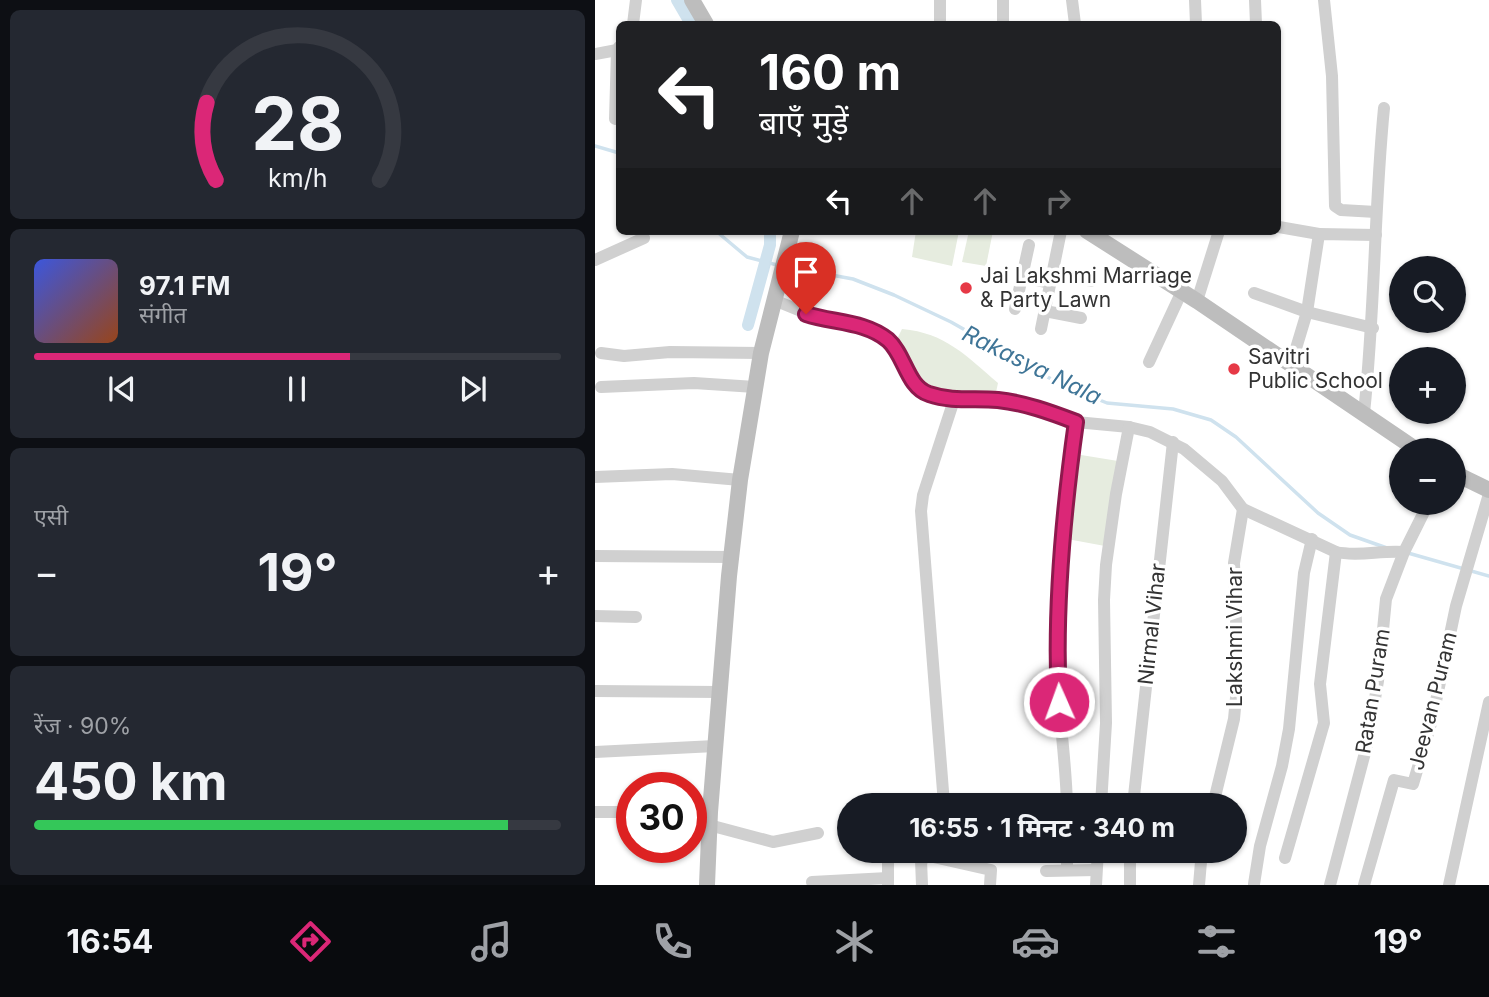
<!DOCTYPE html>
<html lang="hi">
<meta charset="utf-8">
<style>
:root{--surface:#171b24;--page:#242831;--text:#f1f3f6;--muted:#9ea1a6;--line:#363941;--accent:#db2777}
body{margin:0;font-family:Inter,"Noto Sans Devanagari",sans-serif;background:var(--page);color:var(--text);height:100vh;display:flex;flex-direction:column;font-size:26px;white-space:nowrap}
*{box-sizing:border-box;margin:0}
p{font-size:23px;color:var(--muted)}
.icon{flex:none;width:38px;height:38px;fill:none;stroke:currentColor;stroke-width:2;stroke-linecap:round;stroke-linejoin:round}
.map{position:relative;flex:1;overflow:hidden}
.details{display:flex;flex-direction:column;gap:10px;padding:10px;background:#0d0f14;width:595px}
.details>*{flex:none}
.banner{position:absolute;left:21px;top:21px;width:665px;height:214px;border-radius:10px;box-shadow:0 2px 5px #0004;background:#202124;color:#fff;overflow:hidden}
.tools{position:absolute;left:794px;top:256px;display:grid;gap:14px}
.tools a{display:grid;place-items:center;width:77px;height:77px;border-radius:50%;background:var(--surface);box-shadow:0 2px 5px #0004;font-size:35px}
.speed{position:absolute;left:21px;top:772px;display:flex;gap:14px;font-size:35px;font-weight:700;text-align:center}
.speed>*{display:grid;place-content:center;width:91px;height:91px;border-radius:50%;background:var(--surface);box-shadow:0 2px 5px #0004;line-height:1}
.speed .limit{border:10px solid #d22;background:#fff;color:#111}
.pin{position:absolute;display:grid;place-items:center;width:60px;height:60px;color:#fff;margin:-72px -30px;border-radius:50% 50% 50% 0;rotate:-45deg;box-shadow:0 0 7px #0007}
.pin .icon{rotate:45deg}
.me{position:absolute;width:77px;margin:-38px;rotate:358deg;stroke-linejoin:round;filter:drop-shadow(0 0 5px #0008)}
.turn{display:flex;align-items:center;gap:24px;height:147px;padding:0 28px;font-size:32px}
.turn .icon{width:91px;height:91px;stroke-width:2.5}
.turn b{display:block;font-size:49px;line-height:60px}
.lanes{display:flex;align-items:center;height:66px;padding:0 28px;background:#0003;justify-content:center;gap:35px;direction:ltr}
.lanes .off{opacity:.35}
.big{font-size:52px;font-weight:700;line-height:1.1}
.details .tile{flex:1;display:flex;flex-direction:column;justify-content:center;gap:10px;min-width:0;padding:0 24px;border-radius:10px;background:var(--page)}
.details .dial{align-items:center;gap:0}
.dial svg{height:182px;overflow:visible;fill:none;stroke:var(--line);stroke-width:7;stroke-linecap:round;text-anchor:middle}
.dial text{fill:var(--text);stroke:none}
.song{display:flex;align-items:center;gap:21px}
.cover{width:84px;height:84px;border-radius:10px;background:linear-gradient(135deg,hsl(230 70% 55%),hsl(20 70% 35%))}
.played{height:7px;border-radius:4px;background:linear-gradient(90deg,var(--accent) 60%,var(--line) 60%)}
.keys{display:flex;justify-content:space-around;direction:ltr}
.heat{display:flex;justify-content:space-between;align-items:center;font-size:38px;direction:ltr}
.charge{height:10px;border-radius:5px;background:linear-gradient(90deg,#34c759 90%,var(--line) 0)}
.trip{position:absolute;left:242px;top:793px;width:410px;height:70px;border-radius:35px;background:var(--surface);box-shadow:0 2px 5px #0004;font-weight:700;line-height:70px;text-align:center}
.tab-bar{display:flex;height:112px;justify-content:space-around;align-items:center;background:#090b0e;color:var(--muted)}
.tab-bar .icon{width:49px;height:49px}
.tab-bar .selected{color:var(--accent)}
.tab-bar b{font-size:32px;color:var(--text)}
main{display:flex;flex:1;min-height:0}
.map>svg:first-child{display:block}
.green{fill:#e6ecdf}
.lines{fill:none;stroke-linecap:round;stroke-linejoin:round}
.stream{stroke:#cfe2ee;stroke-width:3.5}
.canal{stroke:#cfe2ee;stroke-width:12}
.street{stroke:#d0d0d0;stroke-width:12}
.secondary{stroke:#bdbdbd;stroke-width:16}
.route-casing{stroke:#8e194d;stroke-width:18}
.route{stroke:#db2777;stroke-width:12}
.poi-dot{fill:#e63946;stroke:#fff;stroke-width:2.5}
.labels{text-anchor:middle;stroke-width:7;stroke-linejoin:round;paint-order:stroke}
.poi-label{font-size:21px;fill:#333;stroke:#fff;text-anchor:start}
.street-label{font-size:21px;fill:#333;stroke:#fff}
.water-label{font-size:23px;font-style:italic;fill:#3f7597;stroke:#fff}
</style>
<main>
<section class="details">
<div class="tile dial"><svg viewBox="0 0 100 80">
<path d="M14 69A42 42 0 1 1 86 69"/>
<path d="M14 69A42 42 0 0 1 10 35" stroke="#db2777"/>
<text x="50" y="56" font-size="32" font-weight="700">28</text>
<text x="50" y="72" font-size="11">km/h</text>
</svg></div>
<div class="tile">
<div class="song"><i class="cover"></i><div><b>97.1 FM</b><p>संगीत</p></div></div>
<div class="played"></div>
<div class="keys"><svg class="icon" aria-label="previous" viewBox="0 0 24 24"><path d="M18 5L8 12l10 7zM5 5v14"/></svg><svg class="icon" aria-label="pause" viewBox="0 0 24 24"><path d="M8 5v14M16 5v14"/></svg><svg class="icon" aria-label="next" viewBox="0 0 24 24"><path d="M6 5l10 7-10 7zM19 5v14"/></svg></div>
</div>
<div class="tile"><p>एसी</p>
<div class="heat"><a>−</a><b class="big">19°</b><a>+</a></div>
</div>
<div class="tile"><p>रेंज · 90%</p><b class="big">450 km</b><div class="charge"></div></div>
</section>
<div class="map">
<svg width="894" height="885" viewBox="0 0 894 885">
<rect width="100%" height="100%" fill="#fff"/>
<g class="green">
<polygon points="321,231 364,231 357,266 317,257"/>
<polygon points="374,231 398,231 391,266 367,262"/>
<path d="M307,329c44,4 64,27 96,54l-3,14h-32l-43,-11 -24,-45z"/>
<polygon points="480,454 523,461 510,546 472,539"/>
</g>
<g class="lines">
<g class="stream">
<polyline points="0,146 24,153"/>
<polyline points="121,231 152,257 182,265"/>
<polyline points="193,267 258,279 299,295 356,322 465,384 512,403 578,409 616,420 641,437 723,513 755,535 792,548"/>
<polyline points="813,553 894,576"/>
</g>
<g class="canal">
<polyline points="82,0 96,24"/>
<polyline points="153,325 175,245 175,231"/>
</g>
<g class="street">
<polyline points="477,0 480,24"/>
<polyline points="600,0 601,24"/>
<polyline points="660,0 661,24"/>
<polyline points="729,0 737,76 740,206 746,210 781,212"/>
<polyline points="38,24 41,0"/>
<polyline points="345,24 345,0"/>
<polyline points="408,24 408,0"/>
<polyline points="0,54 22,50 24,47"/>
<polyline points="20,119 22,50"/>
<polyline points="684,227 724,234"/>
<polyline points="434,245 427,277 456,283"/>
<polyline points="0,260 49,238"/>
<polyline points="458,272 496,281"/>
<polyline points="659,293 712,312 778,328"/>
<path d="M179,300l44,18 36,6 34,16 11,14 20,35 9,5 26,6h43l24,3 55,19 53,5 21,5 34,17 38,32 21,28 93,43c22,5 45,-2 68,0"/>
<polyline points="602,301 624,231"/>
<polyline points="420,309 427,277"/>
<polyline points="450,311 486,318"/>
<polyline points="446,329 466,231"/>
<polyline points="6,353 29,356 75,352 166,353"/>
<polyline points="554,362 587,291"/>
<polyline points="696,365 712,312 724,234 781,235"/>
<polyline points="6,387 99,383 160,387"/>
<path d="M769,413c11,-102 10,-203 20,-305"/>
<polyline points="0,477 77,474 145,480"/>
<polyline points="0,556 136,557"/>
<polyline points="0,616 41,617"/>
<polyline points="0,691 124,692"/>
<polyline points="0,752 120,746"/>
<polyline points="349,804 326,511 328,495 359,400"/>
<path d="M472,805c-1,-43 -8,-85 -9,-128 -2,-85 6,-171 18,-255"/>
<polyline points="506,805 511,723 509,600 511,565 521,494 534,427"/>
<polyline points="538,805 578,442"/>
<polyline points="618,805 639,719 643,676 639,563 648,509"/>
<polyline points="0,812 37,812"/>
<polyline points="96,812 115,812"/>
<polyline points="114,825 178,842 223,833"/>
<polyline points="472,850 472,870"/>
<polyline points="535,850 535,885"/>
<polyline points="293,852 293,885"/>
<polyline points="690,858 729,723 725,684 741,552"/>
<polyline points="451,871 501,870"/>
<polyline points="217,882 293,878"/>
<polyline points="659,884 665,846 687,766 694,729 709,573 717,539"/>
<polyline points="327,885 326,860 334,856 396,870 395,885"/>
<polyline points="501,885 503,850"/>
<polyline points="604,885 607,850"/>
<polyline points="735,885 772,745 783,681 791,599 809,552 834,502"/>
<polyline points="769,885 799,780 818,784 837,720 861,606 894,494"/>
<polyline points="854,885 894,702"/>
</g>
<g class="secondary">
<polyline points="97,0 111,24"/>
<polyline points="492,231 602,301 822,450"/>
<polyline points="859,473 894,490"/>
<polyline points="112,885 115,812 134,576 145,480 166,353 197,231"/>
</g>
</g>
<g class="lines">
<g class="route-casing">
<path id="route" d="M211,314c27,9 59,7 82,26 17,15 19,47 41,54 23,8 46,4 69,6 27,3 52,12 78,22 -13,92 -22,187 -17,280"/>
</g>
<use href="#route" class="route"/>
</g>
<g class="poi-dot">
<circle cx="371" cy="288" r="7"/>
<circle cx="639" cy="369" r="7"/>
</g>
<g class="labels">
<g class="poi-label">
<text x="385" y="283">Jai Lakshmi Marriage<tspan x="385" dy="24">&amp; Party Lawn</tspan></text>
<text x="653" y="364">Savitri<tspan x="653" dy="24">Public School</tspan></text>
</g>
<g class="street-label">
<text transform="translate(557 624) rotate(-84)" y="7">Nirmal Vihar</text>
<text transform="translate(640 637) rotate(-90)" y="7">Lakshmi Vihar</text>
<text transform="translate(778 691) rotate(-81)" y="7">Ratan Puram</text>
<text transform="translate(838 701) rotate(-76)" y="7">Jeevan Puram</text>
</g>
<g class="water-label">
<text transform="translate(437 365) rotate(26)" y="8">Rakasya Nala</text>
</g>
</g>
</svg>
<div class="tools">
<a><svg class="icon" aria-label="search" viewBox="0 0 24 24"><circle cx="10" cy="10" r="6"/><path d="M15 15l6 6"/></svg></a>
<a>+</a>
<a>−</a>
</div>
<div class="speed"><div class="limit">30</div></div>
<div class="pin" style="left:211px;top:314px;background:#d93025"><svg class="icon" aria-label="arrive" viewBox="0 0 24 24"><path d="M6 21V4h12l-3 4 3 4H6"/></svg></div>
<svg class="me" style="left:464px;top:702px" viewBox="-20 -20 40 40"><circle r="17" fill="#db2777" stroke="#fff" stroke-width="3"/><path d="M0-11L8 9 0 5-8 9z" fill="#fff"/></svg>
<div class="trip">16:55 · 1 मिनट · 340 m</div>
<div class="banner">
<div class="turn"><svg class="icon" aria-label="left" viewBox="0 0 24 24"><path d="M17 20v-9H6M10 6l-5 5 5 5"/></svg><div><b>160 m</b>बाएँ मुड़ें</div></div>
<div class="lanes"><svg class="icon" aria-label="left" viewBox="0 0 24 24"><path d="M17 20v-9H6M10 6l-5 5 5 5"/></svg><svg class="icon off" aria-label="ahead" viewBox="0 0 24 24"><path d="M12 20V5M6 11l6-6 6 6"/></svg><svg class="icon off" aria-label="ahead" viewBox="0 0 24 24"><path d="M12 20V5M6 11l6-6 6 6"/></svg><svg class="icon off" aria-label="right" viewBox="0 0 24 24"><path d="M7 20v-9h11M14 6l5 5-5 5"/></svg></div>
</div>
</div>
</main>
<nav class="tab-bar">
<b>16:54</b>
<svg class="icon selected" aria-label="directions" viewBox="0 0 24 24"><path d="M12 3l9 9-9 9-9-9zM9 14v-3h6M13 9l2 2-2 2"/></svg>
<svg class="icon" aria-label="music" viewBox="0 0 24 24"><path d="M9 18V5l10-2v13"/><circle cx="6" cy="18" r="3"/><circle cx="16" cy="16" r="3"/></svg>
<svg class="icon" aria-label="phone" viewBox="0 0 24 24"><path d="M5 4h4l2 5-3 2q2 4 5 5l2-3 5 2v4C11 20 4 13 5 4z"/></svg>
<svg class="icon" aria-label="climate" viewBox="0 0 24 24"><path d="M12 3v18M4 7l16 10M4 17L20 7"/></svg>
<svg class="icon" aria-label="car" viewBox="0 0 24 24"><path d="M5 17H2v-5l4-1 3-4h7l3 4 3 1v5h-3M9 17h6M6 11h13"/><circle cx="7" cy="17" r="2"/><circle cx="17" cy="17" r="2"/></svg>
<svg class="icon" aria-label="filters" viewBox="0 0 24 24"><path d="M4 7h16M4 17h16"/><circle cx="9" cy="7" r="2"/><circle cx="15" cy="17" r="2"/></svg>
<b>19°</b>
</nav>
